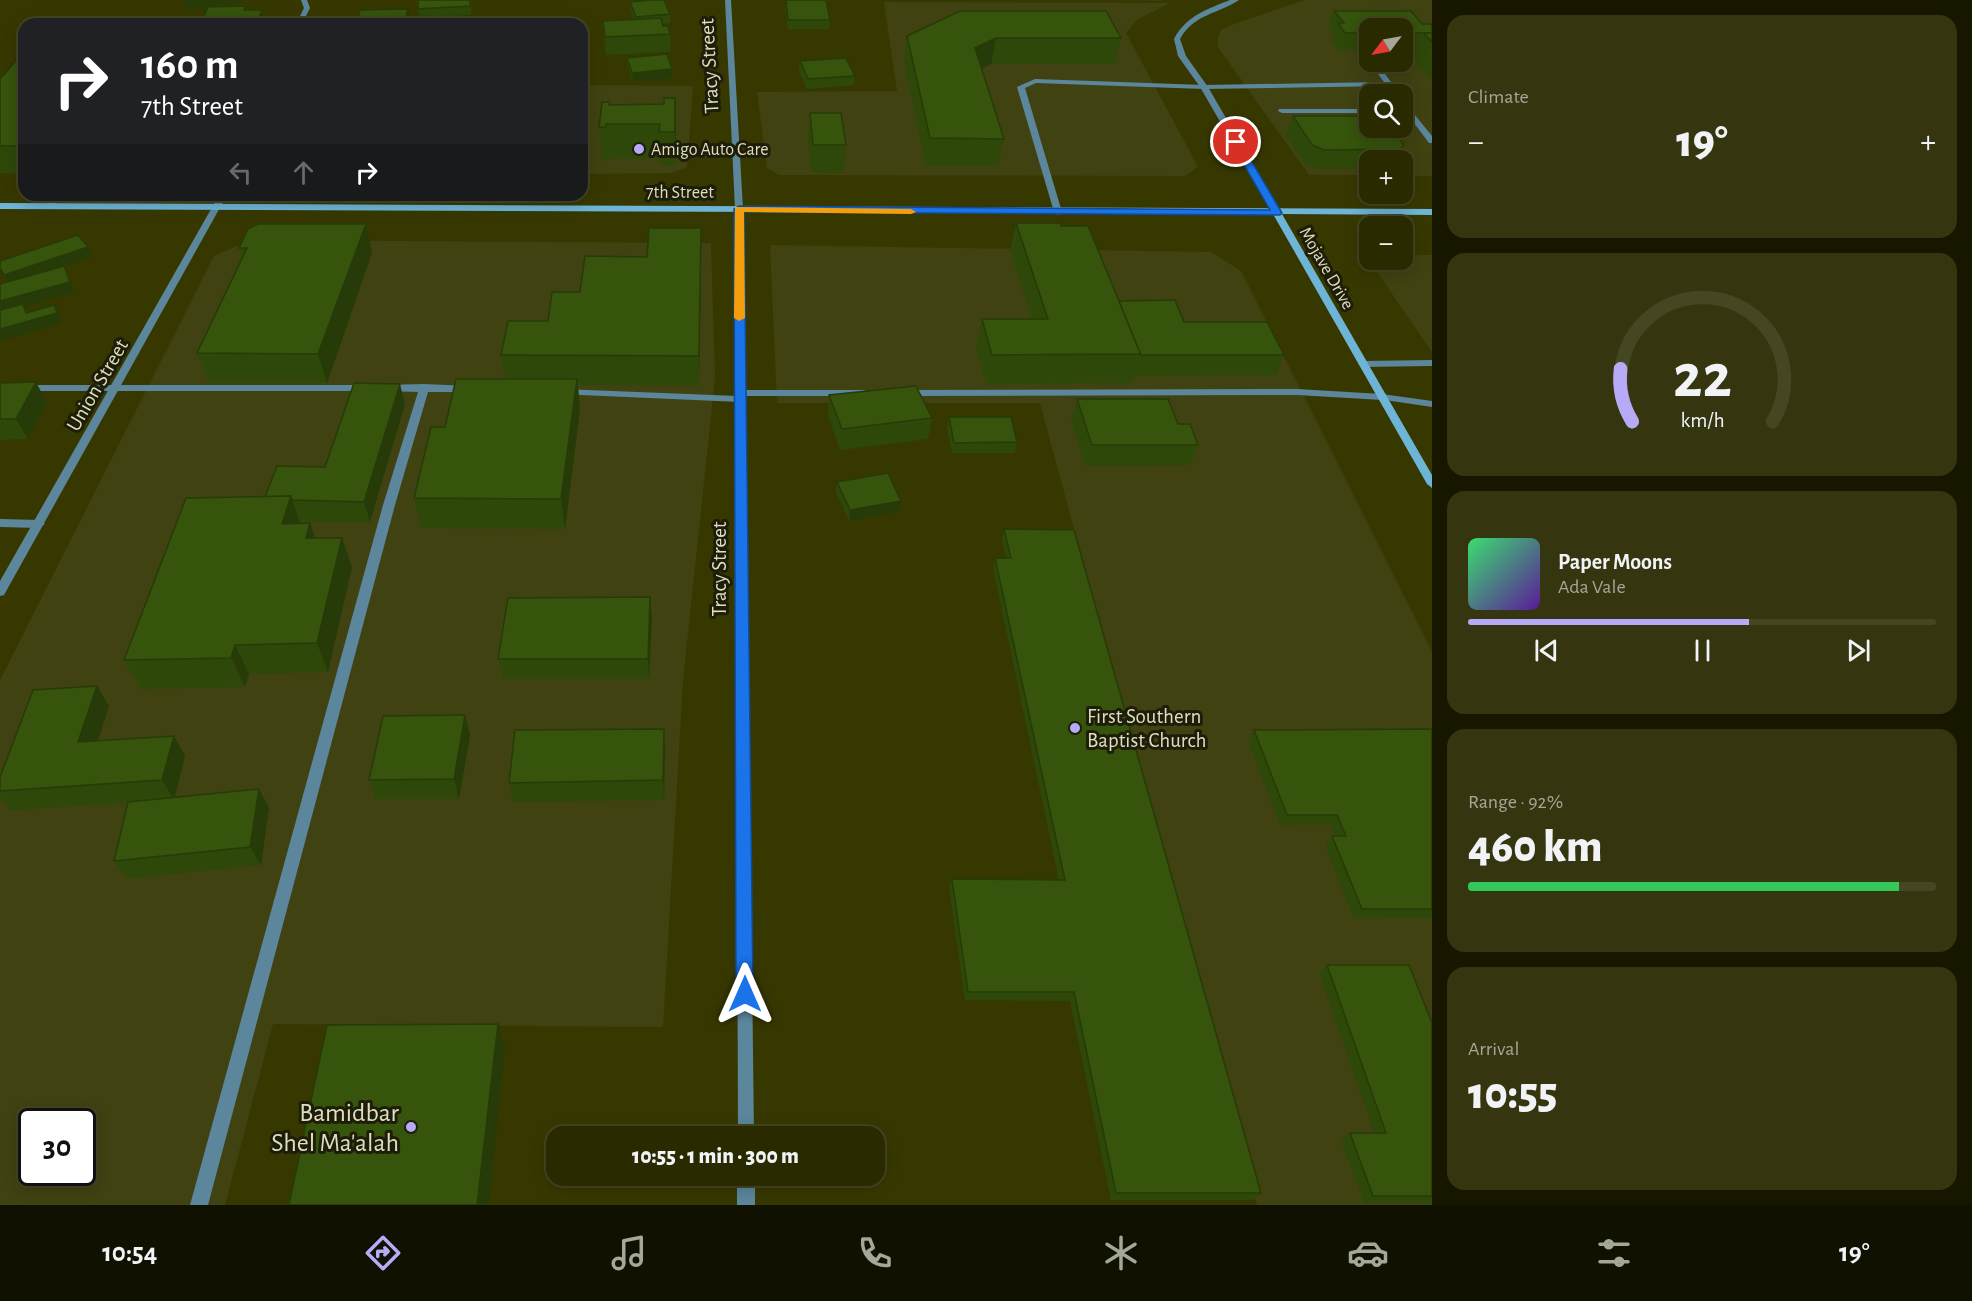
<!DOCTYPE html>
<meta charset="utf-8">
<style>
:root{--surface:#292a00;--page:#35360f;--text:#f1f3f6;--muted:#a5a799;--line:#454622;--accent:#b7abf8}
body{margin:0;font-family:"Alegreya Sans",sans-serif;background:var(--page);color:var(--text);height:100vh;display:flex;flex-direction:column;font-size:22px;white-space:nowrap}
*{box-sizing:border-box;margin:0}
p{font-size:20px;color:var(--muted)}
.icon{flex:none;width:33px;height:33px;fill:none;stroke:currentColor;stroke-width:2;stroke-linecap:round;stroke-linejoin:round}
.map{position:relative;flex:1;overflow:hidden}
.panel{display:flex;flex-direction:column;gap:15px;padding:15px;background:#171700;width:540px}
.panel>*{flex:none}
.banner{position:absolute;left:18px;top:18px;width:570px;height:183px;border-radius:18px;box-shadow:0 3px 15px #0003,0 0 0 2px var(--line);background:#202124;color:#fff;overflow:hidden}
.needle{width:39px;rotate:238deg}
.fabs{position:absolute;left:1359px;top:18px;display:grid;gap:12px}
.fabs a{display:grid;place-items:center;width:54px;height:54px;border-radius:12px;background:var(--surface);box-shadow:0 3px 15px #0003,0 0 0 2px var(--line);font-size:30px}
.speed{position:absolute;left:18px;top:1108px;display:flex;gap:12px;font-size:30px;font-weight:700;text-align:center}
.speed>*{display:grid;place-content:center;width:78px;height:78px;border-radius:50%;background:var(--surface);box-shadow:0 3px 15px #0003,0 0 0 2px var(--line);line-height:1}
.speed .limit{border:3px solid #111;border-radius:9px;background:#fff;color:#111}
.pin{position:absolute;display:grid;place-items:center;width:51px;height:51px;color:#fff;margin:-26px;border:3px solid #fff;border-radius:50%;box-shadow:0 2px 6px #0007}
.me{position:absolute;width:66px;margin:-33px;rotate:0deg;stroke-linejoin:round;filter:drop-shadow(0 0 4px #0008)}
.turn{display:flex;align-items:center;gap:21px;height:126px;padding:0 24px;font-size:27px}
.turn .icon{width:78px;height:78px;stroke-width:2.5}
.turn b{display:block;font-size:42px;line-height:51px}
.lanes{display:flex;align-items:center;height:57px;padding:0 24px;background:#0003;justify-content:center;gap:30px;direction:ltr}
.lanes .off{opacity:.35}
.big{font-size:45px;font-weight:800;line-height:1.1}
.panel .widget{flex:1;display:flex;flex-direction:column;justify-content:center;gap:9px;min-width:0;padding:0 21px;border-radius:18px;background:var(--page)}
.panel .dial{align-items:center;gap:0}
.dial svg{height:156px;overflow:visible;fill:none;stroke:var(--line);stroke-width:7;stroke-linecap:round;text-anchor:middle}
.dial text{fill:var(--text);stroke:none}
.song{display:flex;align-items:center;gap:18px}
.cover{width:72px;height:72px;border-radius:9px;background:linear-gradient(135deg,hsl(140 70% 55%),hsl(270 70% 35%))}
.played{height:6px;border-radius:3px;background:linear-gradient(90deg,var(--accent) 60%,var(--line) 60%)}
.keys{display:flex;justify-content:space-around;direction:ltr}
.heat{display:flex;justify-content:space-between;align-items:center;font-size:33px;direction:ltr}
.charge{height:9px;border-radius:4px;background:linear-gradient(90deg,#34c759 92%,var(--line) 0)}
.trip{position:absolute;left:546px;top:1126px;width:339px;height:60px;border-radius:18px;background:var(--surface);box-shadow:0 3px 15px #0003,0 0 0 2px var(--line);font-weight:800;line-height:60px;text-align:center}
.menu{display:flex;height:96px;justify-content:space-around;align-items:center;background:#101100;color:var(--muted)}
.menu .icon{width:42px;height:42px}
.menu .active{color:var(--accent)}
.menu b{font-size:27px;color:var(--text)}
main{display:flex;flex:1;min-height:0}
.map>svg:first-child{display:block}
.built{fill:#414212;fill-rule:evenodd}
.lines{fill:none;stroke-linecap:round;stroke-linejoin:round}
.service{fill:#5b869c;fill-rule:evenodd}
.minor{fill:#5b869c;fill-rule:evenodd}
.tertiary{fill:#5b869c;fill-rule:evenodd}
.secondary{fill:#6db4d6;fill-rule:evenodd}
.wall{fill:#2e480a}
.shaded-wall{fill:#263b08}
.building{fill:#36540c;stroke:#263b08;stroke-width:1.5}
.route{fill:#1a73e8;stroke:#114b97;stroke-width:1.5}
.slow{fill:#f59e0b}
.poi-dot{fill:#b7abf8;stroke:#1e1e08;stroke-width:2}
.labels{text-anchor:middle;stroke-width:6;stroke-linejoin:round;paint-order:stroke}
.far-poi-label{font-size:18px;fill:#dddec3;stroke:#1e1e08;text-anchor:start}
.far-street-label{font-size:18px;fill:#dddec3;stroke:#1e1e08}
.street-label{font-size:21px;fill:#dddec3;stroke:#1e1e08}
.poi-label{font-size:21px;fill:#dddec3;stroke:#1e1e08;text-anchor:start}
.near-poi-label{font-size:26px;fill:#dddec3;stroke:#1e1e08;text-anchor:end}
</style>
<main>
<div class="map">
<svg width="1432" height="1205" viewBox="0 0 1432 1205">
<rect width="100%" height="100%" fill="#373800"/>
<g class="built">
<path d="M1305,0h127v176h-29l-1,-16h-32l-1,15h-60l-91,-128v-9l3,-8 10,-5zM1370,28h32v34h-32zM1370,94h32v34h-32z"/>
<polygon points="884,2 1170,3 1138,19 1126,33 1198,167 1185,176 779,175 767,168 757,92 897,91"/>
<polygon points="582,85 693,86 687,167 672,173 582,174"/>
<path d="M251,240l460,3 4,135 -32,302 -20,347 -390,-3 -48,181h-225v-525l214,-424zM32,1122h50v51h-50z"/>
<polygon points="770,245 1211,252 1241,271 1432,652 1432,1205 1257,1205 1040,403 777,403"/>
<polygon points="1403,255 1432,255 1432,352 1373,266 1384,260 1402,260"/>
</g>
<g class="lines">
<g class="service">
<polygon points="1369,62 1376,62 1400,94 1394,94 1387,86 1204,89 1036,83 1025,88 1062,212 1058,215 1054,212 1017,87 1035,79 1204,85 1384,82"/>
<polygon points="1402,99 1432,136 1432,143 1429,143 1402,107"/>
<polygon points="1279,109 1370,109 1370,113 1282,113 1278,111"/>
<polygon points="53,195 61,195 53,207 47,207 46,205"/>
<polygon points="1432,360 1432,366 1363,367 1358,364 1363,361"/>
<polygon points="424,384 470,386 475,389 470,392 428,392 395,505 208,1205 190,1205 383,505 418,392 385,391 380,388 385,385"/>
<polygon points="0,385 368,385 373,388 368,391 0,391"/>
<polygon points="562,389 738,396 735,393 740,390 864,390 869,393 864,396 741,396 745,399 740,402 558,394 557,392"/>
<polygon points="1297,389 1382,394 1387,397 1382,400 1297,395 903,396 898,393 903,390"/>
<polygon points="0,519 39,520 45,524 39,528 0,527"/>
</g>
<g class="minor">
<polygon points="301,0 307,0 310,8 302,24 296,24 304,8"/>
<polygon points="725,0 731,0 743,209 754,1137 738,1137 735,209"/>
<polygon points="219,195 227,195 4,595 0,596 0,581"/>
<polygon points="1382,394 1432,401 1432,407 1378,399 1378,395"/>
<rect x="737" y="1176" width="18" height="29"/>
</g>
<path class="tertiary" d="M1230,0h9c-21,14 -45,14 -59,39l6,17 22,31 73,126 -4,3 -4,-3 -73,-126 -22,-31 -4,-17c12,-23 33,-30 56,-39z"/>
<polygon class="secondary" points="0,203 1432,209 1432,215 1282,214 1432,475 1432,488 1427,484 1273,214 0,209"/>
</g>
<g class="wall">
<polygon points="471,0 471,15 419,18 418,9"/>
<polygon points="786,0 830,20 829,29 788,29 785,9"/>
<polygon points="1104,0 1161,0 1161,1"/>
<polygon points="630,2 670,14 670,23 662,24 663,26 670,34 671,52 606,55 603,21 634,19 631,11"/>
<polygon points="247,10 262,10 264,19 262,24 202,24 201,23"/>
<polygon points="1334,11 1422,24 1432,26 1432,81 1413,59 1416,52 1402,52 1402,28 1370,28 1370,51 1339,51 1331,41 1333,35 1328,28"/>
<polygon points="410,18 408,24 356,24"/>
<polygon points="907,36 1121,38 1115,64 991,64 982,69 1004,139 998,166 926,166 904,62"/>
<polygon points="24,55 24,174 0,173 0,79"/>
<polygon points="627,58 672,69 672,78 633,82 628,67"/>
<polygon points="800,61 855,76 854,85 807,89 799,71"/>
<polygon points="675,98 676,166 661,166 660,158 608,159 608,161 602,161 599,127 610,105 664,104"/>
<polygon points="810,113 846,145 843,173 811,172 808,140"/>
<polygon points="1293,116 1404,145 1397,160 1370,160 1370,169 1316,169 1304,164 1286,135"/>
<polygon points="1016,223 1061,226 1119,301 1284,355 1276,375 1134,376 1134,375 1131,383 986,384 976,348 982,319 1032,319 1010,251"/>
<polygon points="239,248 372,253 327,383 209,383 197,353 243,258"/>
<polygon points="701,257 699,385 578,385 580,409 565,529 421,528 414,498 445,427 505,379 501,355 548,321 580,292"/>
<polygon points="0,383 47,403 28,439 0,440"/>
<polygon points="829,395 932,418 928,439 840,450 828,416"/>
<polygon points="1077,399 1178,424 1198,445 1190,465 1085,466 1071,420"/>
<polygon points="405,404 370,522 300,521 301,524 310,523 315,538 352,567 328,672 249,674 245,687 141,689 124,660 265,497 325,467"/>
<polygon points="949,417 1017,442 1015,453 952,453 947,428"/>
<polygon points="837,482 900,512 849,521 836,492"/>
<polygon points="1004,529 1261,1193 1253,1200 1111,1200 1070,1001 965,1000 949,888 952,879 1059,880 993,568 995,558 1006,558 1002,540"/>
<polygon points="652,618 649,679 503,679 498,659"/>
<polygon points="97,686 109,706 98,741 185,756 175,797 259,789 269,808 261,865 127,879 114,861 128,803 10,810 0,797 0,777"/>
<polygon points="465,715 470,735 459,799 376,799 369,780"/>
<polygon points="1432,729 1432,918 1354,919 1325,846 1332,836 1335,836 1330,824 1280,825 1248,741 1254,730"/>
<polygon points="665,748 664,800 513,802 509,783"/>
<polygon points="1327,965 1432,1023 1432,1203 1364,1203 1341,1141 1350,1133 1374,1133 1319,973"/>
</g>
<g class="shaded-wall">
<polygon points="188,0 244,0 244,2 186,10 183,1"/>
<polygon points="408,9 410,18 408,24 405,24"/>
<polygon points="262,10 264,19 262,24 258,24 258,21"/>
<polygon points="996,38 991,64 971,74 975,48"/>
<polygon points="672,69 672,78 633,82 632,73"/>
<polygon points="675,98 676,132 676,166 675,132"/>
<polygon points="1404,145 1397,160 1395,160 1400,149"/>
<polygon points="366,224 372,253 327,383 318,354"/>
<polygon points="701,228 701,257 699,385 699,356"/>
<polygon points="88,247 92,257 64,267 75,292 24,307 28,314 54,305 62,323 0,341 0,301 10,285 4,275"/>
<polygon points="577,379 580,409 565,529 561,499"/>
<polygon points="36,382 47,403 28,439 16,419"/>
<polygon points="400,384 405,404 370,522 364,502"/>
<polygon points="291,496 301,526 282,524"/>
<polygon points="901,501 900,512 849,521 850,510"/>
<polygon points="310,523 320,553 306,538"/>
<polygon points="342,538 352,567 328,672 317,643"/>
<polygon points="650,597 652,618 649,679 648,659"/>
<polygon points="235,645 249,674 245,687 231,658"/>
<polygon points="97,686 109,706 91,762 78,742"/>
<polygon points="465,715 470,735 459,799 454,779"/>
<polygon points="664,729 665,748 664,800 663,780"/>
<polygon points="174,736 185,756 174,800 162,780"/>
<polygon points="259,789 269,808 261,865 250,847"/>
<polygon points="498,1024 505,1047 489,1205 477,1205"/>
</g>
<g class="building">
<polygon points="418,0 470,0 470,6 418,9"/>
<polygon points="650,0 664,0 670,14 636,17 630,2"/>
<polygon points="786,0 826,0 830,20 788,20"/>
<polygon points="246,6 244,10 262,10 258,21 201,23 208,7"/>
<polygon points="408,9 405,22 356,24 360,10"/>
<polygon points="960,11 1106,11 1121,38 996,38 975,48 1004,139 930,138 907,36"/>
<polygon points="1334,11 1411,11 1422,24 1430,24 1432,26 1432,33 1402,33 1402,28 1370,28 1370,33 1345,33 1338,23 1344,23"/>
<polygon points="661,18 663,26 668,26 670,34 605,37 603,21"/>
<polygon points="173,20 171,24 142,24 144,21"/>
<polygon points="249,21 247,24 209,24 210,22"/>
<polygon points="1424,33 1432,33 1432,42"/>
<polygon points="667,54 672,69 632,73 627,58"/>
<polygon points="21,55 24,55 24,146 0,146 0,79"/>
<polygon points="846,58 855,76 808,79 800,61"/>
<polygon points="664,98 675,98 675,132 659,132 660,124 606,124 606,127 599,127 602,102 610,102 609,105 664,104"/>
<polygon points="810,113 841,113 846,145 813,145"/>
<polygon points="1293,116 1370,116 1370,128 1390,128 1404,145 1400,149 1324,150 1312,145"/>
<polygon points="1016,223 1062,223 1061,226 1088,226 1141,354 992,355 982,319 1048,319"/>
<polygon points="258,224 366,224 318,354 197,353 247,248 239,248 248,229"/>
<polygon points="649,228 701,228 699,356 501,355 508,321 548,321 552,292 580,292 585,256 647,257"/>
<polygon points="78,235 88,247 4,275 0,268 0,261"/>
<polygon points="64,266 70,282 0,301 0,284"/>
<polygon points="1175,300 1184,322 1267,322 1284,355 1141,355 1119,301"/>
<polygon points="23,304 26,313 54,305 57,313 0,329 0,310"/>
<polygon points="456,379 577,379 561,499 414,498 431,427 445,427"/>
<polygon points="36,382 16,419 0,419 0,383"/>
<polygon points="354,383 400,384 364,502 292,500 291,496 265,497 277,466 325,467"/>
<polygon points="916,386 932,418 842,429 829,395"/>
<polygon points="1077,399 1168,399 1178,424 1190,424 1198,445 1092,445"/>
<polygon points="949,417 1011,417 1017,442 954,443"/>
<polygon points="888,473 901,501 850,510 837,482"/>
<polygon points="291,496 282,524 310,523 306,538 342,538 317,643 235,645 231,658 124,660 186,498"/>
<polygon points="1004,529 1074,530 1261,1193 1116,1193 1074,992 968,992 952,879 1065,880 995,558 1011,558"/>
<polygon points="650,597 648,659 498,659 508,598"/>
<polygon points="97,686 78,742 174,736 162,780 0,791 0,777 33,690"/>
<polygon points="465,715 454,779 369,780 383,716"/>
<polygon points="664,729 663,780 509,783 515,730"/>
<polygon points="1432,729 1432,909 1362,909 1332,836 1346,836 1337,815 1287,815 1254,730"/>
<polygon points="259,789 250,847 114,861 128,802"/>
<polygon points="1327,965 1409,965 1432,1023 1432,1196 1373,1196 1350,1133 1386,1133"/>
<polygon points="498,1024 477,1205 289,1205 327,1025"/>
</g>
<polygon class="route" points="1232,140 1240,142 1282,213 1280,215 744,212 753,994 751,1000 745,1003 738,1000 736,994 734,209 739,206 1270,210 1231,142"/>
<polygon class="slow" points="735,207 911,209 916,212 911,214 744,212 745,318 739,321 734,318"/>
<g class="poi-dot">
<circle cx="639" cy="149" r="6"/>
<circle cx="1075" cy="728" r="6"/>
<circle cx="411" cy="1127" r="6"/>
</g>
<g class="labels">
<g class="far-poi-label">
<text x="651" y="155">Amigo Auto Care</text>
</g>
<g class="far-street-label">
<text x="680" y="198">7th Street</text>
<text transform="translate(1327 268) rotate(60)" y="6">Mojave Drive</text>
</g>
<g class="street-label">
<text transform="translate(709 66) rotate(-93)" y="7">Tracy Street</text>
<text transform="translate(97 385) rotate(-60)" y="7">Union Street</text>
<text transform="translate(719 569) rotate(-90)" y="7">Tracy Street</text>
</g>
<g class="poi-label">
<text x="1087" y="723">First Southern<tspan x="1087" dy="24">Baptist Church</tspan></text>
</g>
<g class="near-poi-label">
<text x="399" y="1121">Bamidbar<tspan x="399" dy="30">Shel Ma'alah</tspan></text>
</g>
</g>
</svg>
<div class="fabs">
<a><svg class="needle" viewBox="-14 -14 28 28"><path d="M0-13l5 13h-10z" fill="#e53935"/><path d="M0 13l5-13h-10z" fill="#a5a799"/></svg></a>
<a><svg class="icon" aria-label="search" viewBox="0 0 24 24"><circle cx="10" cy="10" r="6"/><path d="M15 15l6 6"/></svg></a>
<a>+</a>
<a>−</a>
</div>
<div class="speed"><div class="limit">30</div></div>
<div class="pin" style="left:1236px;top:142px;background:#d93025"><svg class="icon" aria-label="arrive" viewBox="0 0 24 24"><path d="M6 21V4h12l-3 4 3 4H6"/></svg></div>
<svg class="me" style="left:745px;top:994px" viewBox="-20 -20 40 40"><path d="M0-17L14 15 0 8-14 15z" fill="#1a73e8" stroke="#fff" stroke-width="4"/></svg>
<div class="trip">10:55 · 1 min · 300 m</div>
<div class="banner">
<div class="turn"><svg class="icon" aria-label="right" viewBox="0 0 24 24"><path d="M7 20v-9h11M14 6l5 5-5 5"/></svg><div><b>160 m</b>7th Street</div></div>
<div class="lanes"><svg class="icon off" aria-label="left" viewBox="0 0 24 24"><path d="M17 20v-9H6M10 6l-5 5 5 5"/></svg><svg class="icon off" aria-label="ahead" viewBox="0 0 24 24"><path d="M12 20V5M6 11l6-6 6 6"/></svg><svg class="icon" aria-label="right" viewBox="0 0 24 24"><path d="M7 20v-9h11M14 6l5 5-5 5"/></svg></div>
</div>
</div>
<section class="panel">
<div class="widget"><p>Climate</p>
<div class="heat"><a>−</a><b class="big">19°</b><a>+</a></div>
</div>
<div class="widget dial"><svg viewBox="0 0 100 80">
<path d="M14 69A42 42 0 1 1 86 69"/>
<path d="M14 69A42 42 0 0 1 8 42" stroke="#b7abf8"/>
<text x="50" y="56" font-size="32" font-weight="700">22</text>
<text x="50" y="72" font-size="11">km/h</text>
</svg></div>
<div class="widget">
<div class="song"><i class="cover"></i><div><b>Paper Moons</b><p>Ada Vale</p></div></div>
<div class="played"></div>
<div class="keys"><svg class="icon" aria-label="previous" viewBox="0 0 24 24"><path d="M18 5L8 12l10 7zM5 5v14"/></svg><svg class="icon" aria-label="pause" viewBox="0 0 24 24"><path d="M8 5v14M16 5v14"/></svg><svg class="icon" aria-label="next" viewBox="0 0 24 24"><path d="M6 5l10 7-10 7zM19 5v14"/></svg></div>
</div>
<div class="widget"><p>Range · 92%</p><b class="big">460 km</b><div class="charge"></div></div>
<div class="widget"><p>Arrival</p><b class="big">10:55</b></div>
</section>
</main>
<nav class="menu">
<b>10:54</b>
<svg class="icon active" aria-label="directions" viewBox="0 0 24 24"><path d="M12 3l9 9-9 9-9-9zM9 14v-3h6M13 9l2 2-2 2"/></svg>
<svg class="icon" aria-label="music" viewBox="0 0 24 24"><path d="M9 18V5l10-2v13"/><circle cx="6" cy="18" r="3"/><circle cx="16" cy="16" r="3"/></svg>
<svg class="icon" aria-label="phone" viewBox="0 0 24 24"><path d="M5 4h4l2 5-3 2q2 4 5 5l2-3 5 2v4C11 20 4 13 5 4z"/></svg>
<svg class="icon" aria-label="climate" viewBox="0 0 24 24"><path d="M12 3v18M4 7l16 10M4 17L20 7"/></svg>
<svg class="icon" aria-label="car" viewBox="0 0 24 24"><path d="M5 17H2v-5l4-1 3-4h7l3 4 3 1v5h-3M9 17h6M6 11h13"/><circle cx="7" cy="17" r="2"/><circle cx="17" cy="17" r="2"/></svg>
<svg class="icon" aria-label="filters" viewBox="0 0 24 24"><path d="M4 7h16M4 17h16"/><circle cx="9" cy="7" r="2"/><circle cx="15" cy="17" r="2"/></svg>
<b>19°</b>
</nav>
